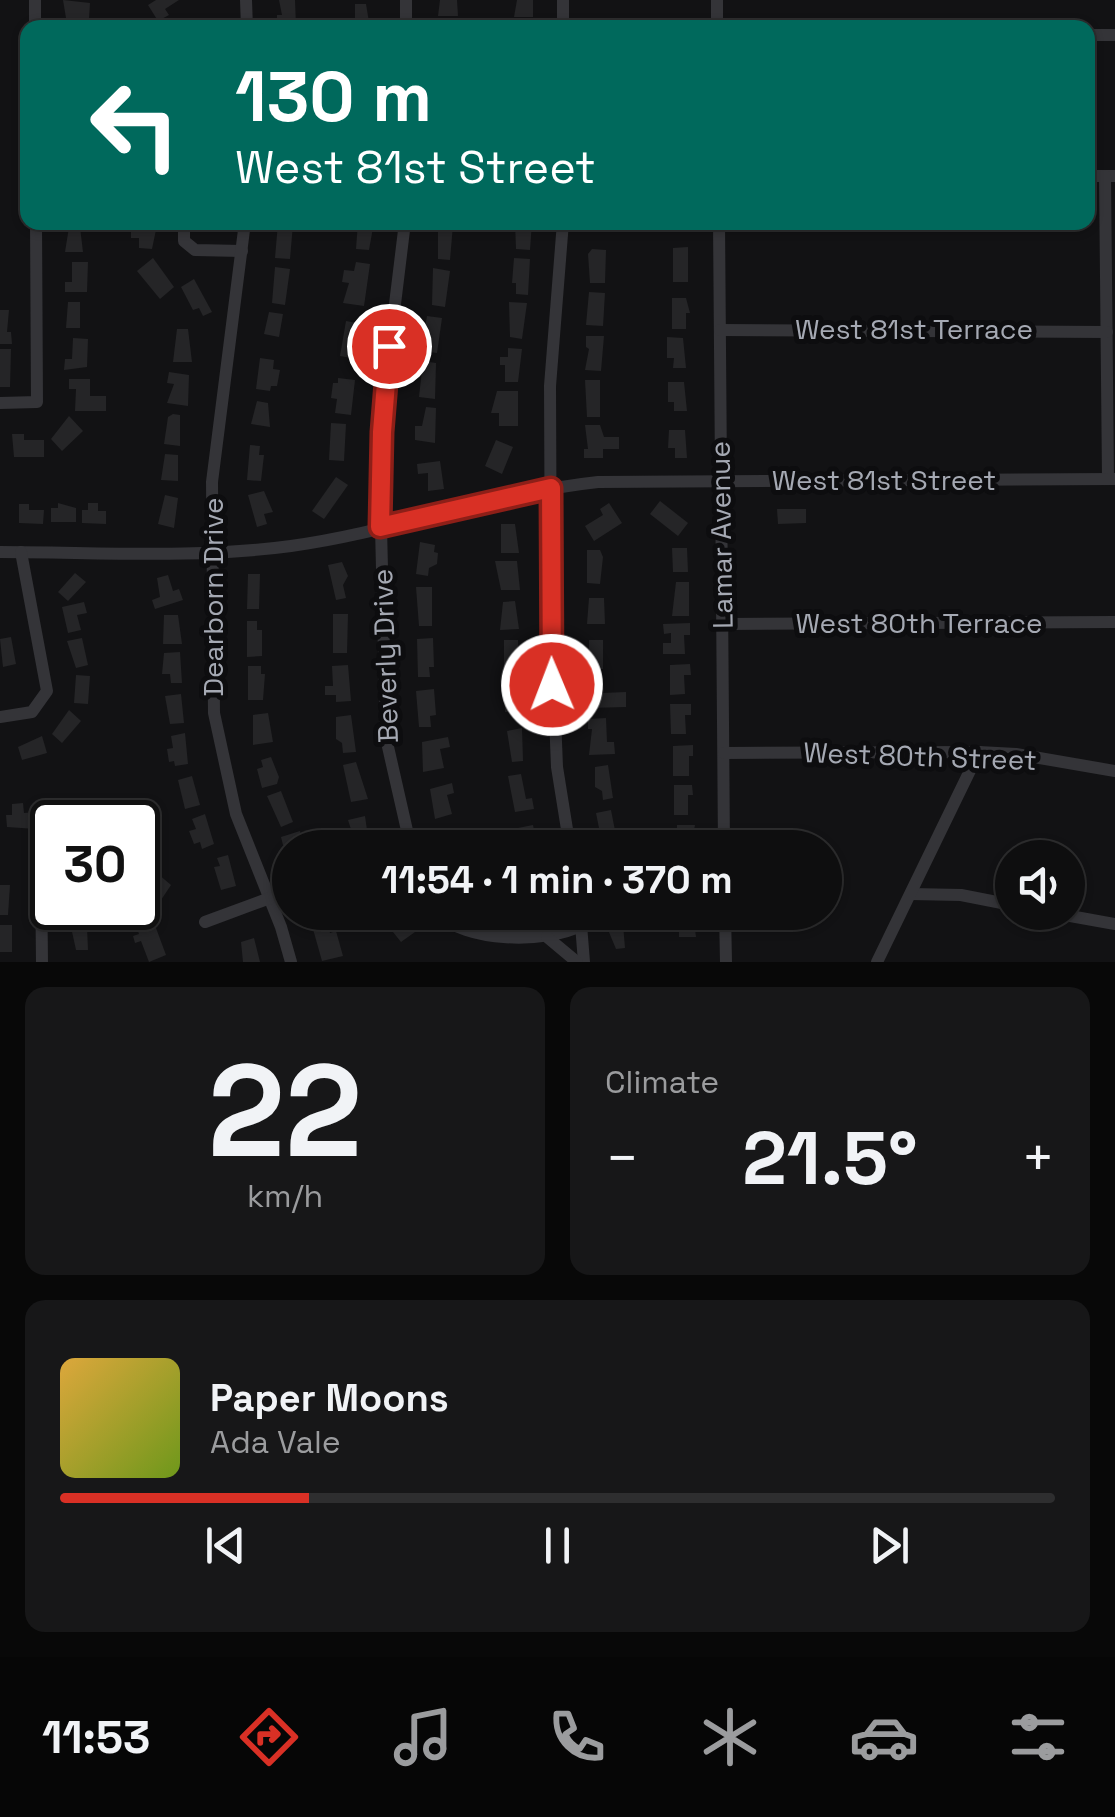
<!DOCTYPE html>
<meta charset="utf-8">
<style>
:root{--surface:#0e0e0f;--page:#171718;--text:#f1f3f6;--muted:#9b9c9e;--line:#2e2e2f;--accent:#d93025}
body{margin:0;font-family:"Space Grotesk",sans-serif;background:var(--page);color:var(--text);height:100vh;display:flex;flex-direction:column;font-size:38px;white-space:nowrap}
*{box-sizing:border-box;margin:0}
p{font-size:32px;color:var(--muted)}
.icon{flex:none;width:55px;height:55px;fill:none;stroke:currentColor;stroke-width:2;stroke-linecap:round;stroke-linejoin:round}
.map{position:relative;height:962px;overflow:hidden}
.side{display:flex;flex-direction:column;gap:25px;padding:25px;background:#080808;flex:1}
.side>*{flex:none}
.guide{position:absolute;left:20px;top:20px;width:1075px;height:210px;border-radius:20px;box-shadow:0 2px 8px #0004,0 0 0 2px var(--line);background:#00695c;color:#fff;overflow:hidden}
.fabs{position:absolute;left:995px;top:840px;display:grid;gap:20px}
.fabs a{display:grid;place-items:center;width:90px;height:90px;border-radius:50%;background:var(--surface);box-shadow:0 2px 8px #0004,0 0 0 2px var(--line);font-size:50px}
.speed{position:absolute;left:30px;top:800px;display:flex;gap:20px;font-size:50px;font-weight:700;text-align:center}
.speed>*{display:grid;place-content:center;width:130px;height:130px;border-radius:50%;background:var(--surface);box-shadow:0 2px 8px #0004,0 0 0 2px var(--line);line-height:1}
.speed .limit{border:5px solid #111;border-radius:15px;background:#fff;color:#111}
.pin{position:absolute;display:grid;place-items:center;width:85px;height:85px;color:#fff;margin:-42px;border:5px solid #fff;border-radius:50%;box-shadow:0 2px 10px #0007}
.me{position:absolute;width:110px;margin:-55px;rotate:359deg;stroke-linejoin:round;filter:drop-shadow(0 0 8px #0008)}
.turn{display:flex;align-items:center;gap:35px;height:210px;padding:0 50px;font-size:45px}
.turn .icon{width:130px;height:130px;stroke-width:2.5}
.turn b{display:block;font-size:70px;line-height:85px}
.big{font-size:75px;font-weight:700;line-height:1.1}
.side .card{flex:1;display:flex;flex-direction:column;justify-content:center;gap:15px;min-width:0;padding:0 35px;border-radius:20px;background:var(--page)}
.side .dial{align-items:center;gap:0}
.dial b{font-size:130px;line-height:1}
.song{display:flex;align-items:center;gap:30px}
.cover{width:120px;height:120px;border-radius:15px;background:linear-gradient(135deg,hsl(40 70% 55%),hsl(80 70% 35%))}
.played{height:10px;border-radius:5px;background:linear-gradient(90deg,var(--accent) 25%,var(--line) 25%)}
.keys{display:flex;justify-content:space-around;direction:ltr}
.heat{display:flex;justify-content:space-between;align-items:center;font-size:55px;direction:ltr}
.side .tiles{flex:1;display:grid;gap:25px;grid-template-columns:1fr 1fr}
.card:last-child{grid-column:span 2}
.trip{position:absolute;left:272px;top:830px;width:570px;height:100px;border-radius:50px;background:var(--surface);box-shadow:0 2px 8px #0004,0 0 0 2px var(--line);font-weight:700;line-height:100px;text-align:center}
.dock{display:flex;height:160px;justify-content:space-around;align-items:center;background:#060606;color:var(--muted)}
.dock .icon{width:70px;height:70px}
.dock .active{color:var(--accent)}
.dock b{font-size:45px;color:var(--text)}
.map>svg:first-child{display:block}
.building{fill:#252527}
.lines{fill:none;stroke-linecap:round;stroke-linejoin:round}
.minor{stroke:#343438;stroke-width:12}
.route-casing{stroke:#8d1f18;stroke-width:25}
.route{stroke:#d93025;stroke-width:18}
.labels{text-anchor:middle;stroke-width:10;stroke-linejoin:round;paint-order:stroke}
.street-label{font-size:28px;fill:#a5a9b3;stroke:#0d0d0f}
</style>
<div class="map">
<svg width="1115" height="962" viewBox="0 0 1115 962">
<rect width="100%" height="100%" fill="#121214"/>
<g class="building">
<polygon points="63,0 90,3 89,19 66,18"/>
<polygon points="156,0 179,0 165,9 169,15 158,21 148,5"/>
<polygon points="279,0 295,0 296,26 277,26 277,15 282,15"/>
<polygon points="440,0 457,0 458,16 438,16"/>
<polygon points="517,0 533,0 533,17 514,17"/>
<polygon points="355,4 366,4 370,28 355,28"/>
<polygon points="358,222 374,222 369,250 356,249"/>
<polygon points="532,222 530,250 516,249 515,223"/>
<polygon points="278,223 293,224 290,259 275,258"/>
<polygon points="131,224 157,225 152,249 139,248 139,238 131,238"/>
<polygon points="438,224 453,225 450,260 438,259"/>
<polygon points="69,227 80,227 83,252 65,252"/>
<polygon points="688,247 688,282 673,282 673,248"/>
<polygon points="592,249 606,250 605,283 590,283 588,254"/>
<polygon points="153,258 174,287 160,299 137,271"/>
<polygon points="514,258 530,259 528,295 516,294 516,283 512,283"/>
<polygon points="72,262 88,262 87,292 65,292 65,282 72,282"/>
<polygon points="356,262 370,264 364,306 343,303 349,283 342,282 344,270 354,271"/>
<polygon points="275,267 290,269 285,305 272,303"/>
<polygon points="433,268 450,271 445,307 432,305"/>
<polygon points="194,279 212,312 203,316 199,308 193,310 181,287"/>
<polygon points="589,292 605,293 603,326 586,325"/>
<polygon points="672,298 686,298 690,313 686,313 686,329 672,329"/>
<polygon points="68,302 80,302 80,328 66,328"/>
<polygon points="509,302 527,303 522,339 510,337"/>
<polygon points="0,310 9,310 7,332 11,332 12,344 0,344"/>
<polygon points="269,312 283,314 279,337 264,334"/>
<polygon points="427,316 442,318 437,353 421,351"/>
<polygon points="346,321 362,324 351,358 340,356"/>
<polygon points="177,329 188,329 192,362 173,362"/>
<polygon points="586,336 604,336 601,371 585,370 589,349 586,347"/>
<polygon points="667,337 683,338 686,368 673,368 674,358 667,358"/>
<polygon points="73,338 88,339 87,367 64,370 65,359 72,359"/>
<polygon points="508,348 522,349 518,382 505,382 505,365 500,365 500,357 508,357"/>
<polygon points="0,349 11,349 10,387 0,387"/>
<polygon points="260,358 274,360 273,369 280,370 277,386 271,386 270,391 256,389"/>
<polygon points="423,361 436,363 435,399 419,397"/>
<polygon points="169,372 189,375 188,406 167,403 174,384 167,383"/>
<polygon points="338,378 355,380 351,415 335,413 337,399 331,398 333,383 338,383"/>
<polygon points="69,379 90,379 90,396 106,396 106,411 75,411 76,389 69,389"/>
<polygon points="585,380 600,380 600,417 587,417"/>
<polygon points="668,382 684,382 687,411 674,411 674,402 668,402"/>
<polygon points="497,391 518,391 518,426 499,426 499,413 491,413"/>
<polygon points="257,401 268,403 270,427 251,424"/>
<polygon points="426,407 436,408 435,443 415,440 415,426 422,426"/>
<polygon points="173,414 180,415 180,446 164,444 168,417"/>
<polygon points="69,416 83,431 62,451 51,439"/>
<polygon points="331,423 346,424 344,461 329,460"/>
<polygon points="585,425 600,425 604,437 619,437 619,449 603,449 603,458 584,458 584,449 588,449"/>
<polygon points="669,430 685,430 687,458 675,458 675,448 668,448"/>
<polygon points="12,434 24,434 24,440 44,440 44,457 14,457"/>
<polygon points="496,440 513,447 502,474 485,466"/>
<polygon points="250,445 260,446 259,455 264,455 261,481 247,480"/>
<polygon points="165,454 178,455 178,481 161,480"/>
<polygon points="440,461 444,489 428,491 428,473 418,474 417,464"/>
<polygon points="336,477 348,485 324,519 312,511"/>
<polygon points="264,491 273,512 264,514 267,524 257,527 248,495"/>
<polygon points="165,495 178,498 174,528 158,524"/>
<polygon points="660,501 688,523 678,536 650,514"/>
<polygon points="58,503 76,508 76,522 51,522 51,508 58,508"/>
<polygon points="88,503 98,503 98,511 106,511 106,524 82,523 82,510 88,510"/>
<polygon points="609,503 622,523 594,541 585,526 603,515 600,509"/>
<polygon points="19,504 29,504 29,510 44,510 43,524 19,523"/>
<polygon points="777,509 806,509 806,523 778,524"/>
<polygon points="501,524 515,524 519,553 501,553"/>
<polygon points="420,542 435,545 434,552 438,553 437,564 429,568 428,576 416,574"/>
<polygon points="672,548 687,548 688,572 673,572"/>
<polygon points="587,550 600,550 603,557 600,584 587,583"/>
<polygon points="495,561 517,561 520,590 501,590"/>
<polygon points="342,562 348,576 343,585 346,598 336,600 328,565"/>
<polygon points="75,573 86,582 68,601 58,592"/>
<polygon points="248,574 260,574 259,609 247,609"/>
<polygon points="168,575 173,591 179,589 183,600 155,609 152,600 160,597 157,578"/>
<polygon points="676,582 689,582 689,616 672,616"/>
<polygon points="416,587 432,587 432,626 419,626"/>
<polygon points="589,598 604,598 605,624 587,624"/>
<polygon points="515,601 519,629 500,630 503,602"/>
<polygon points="84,602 87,613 77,615 81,630 68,633 62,607"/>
<polygon points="333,614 348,614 347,653 333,653"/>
<polygon points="164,615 178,615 182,644 163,644"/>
<polygon points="247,621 257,621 257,630 262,630 262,656 247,657"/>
<polygon points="690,623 690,635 684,635 685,654 663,654 663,643 671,643 671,633 664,634 663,624"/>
<polygon points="11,637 16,664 3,667 0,639"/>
<polygon points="82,638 88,665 76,668 67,641"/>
<polygon points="433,638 434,667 429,667 430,677 418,677 417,639"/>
<polygon points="504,640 518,640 519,669 504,669"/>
<rect x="589" y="640" width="14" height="29"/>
<polygon points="180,652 182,683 171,683 170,674 162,674 164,653"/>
<polygon points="690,664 691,675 684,675 685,694 670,695 670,665"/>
<polygon points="348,665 351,701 336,702 336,695 325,695 325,686 333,686 332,666"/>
<polygon points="248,666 261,666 261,674 265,674 263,700 248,700"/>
<polygon points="76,675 90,676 88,704 74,703"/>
<polygon points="587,683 602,683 602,693 626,692 626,707 588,708"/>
<polygon points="504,684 518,684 519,712 505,712"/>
<polygon points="434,689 436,715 430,716 431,727 419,727 416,691"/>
<polygon points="181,694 184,723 170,724 165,696"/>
<polygon points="670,704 691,704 691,715 685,715 686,734 671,734"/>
<polygon points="69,710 81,721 62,743 52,734"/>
<polygon points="268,713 273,742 253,745 253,715"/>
<polygon points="351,715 356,752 343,753 342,743 336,739 336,717"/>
<polygon points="606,718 607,742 614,742 615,754 589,755 592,729 588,729 588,719"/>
<polygon points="522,728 523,761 512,762 507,731"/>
<polygon points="185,733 188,764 175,766 174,761 169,762 167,749 173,748 171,736"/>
<polygon points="42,736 47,753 22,760 18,747"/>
<polygon points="448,737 450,747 440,749 444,768 423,772 422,742"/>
<polygon points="693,745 693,756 689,756 689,776 673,776 673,746"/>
<polygon points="271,757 279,777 277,784 262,788 257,769 263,767 261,760"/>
<polygon points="356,762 368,799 351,802 343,765"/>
<polygon points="608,765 613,798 603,800 602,791 595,787 595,767"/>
<polygon points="521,774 526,799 532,798 534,809 515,812 508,776"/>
<polygon points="192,776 200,805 185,809 178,780"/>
<polygon points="452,783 454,793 447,795 452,814 435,819 430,789"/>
<polygon points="674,785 692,785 693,795 688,795 688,815 674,815"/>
<polygon points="281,791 293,822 281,827 267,796"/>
<polygon points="23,803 24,813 35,812 36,829 7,827 6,815 12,815 12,804"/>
<polygon points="70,805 79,805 79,822 45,826 46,815 70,812"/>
<polygon points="611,810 618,846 603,848 596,813"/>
<polygon points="205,814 214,844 202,849 200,842 194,844 189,831 196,829 192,819"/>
<polygon points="365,816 368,837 377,834 380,845 357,848 348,820"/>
<polygon points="533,825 538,848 522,848 518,828"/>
<polygon points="677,825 695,825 691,848 677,848"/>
<polygon points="300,831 305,848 283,845 281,837"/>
<polygon points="228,855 236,886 221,890 214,867 220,866 217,858"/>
<polygon points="158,874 171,885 155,909 138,900 138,893 141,886 149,891"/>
<polygon points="0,885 10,885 8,915 0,915"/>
<polygon points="622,912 625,948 616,949 606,925 609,925 608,913"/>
<polygon points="679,912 693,912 696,937 679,937"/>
<polygon points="396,914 415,932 401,942 385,922"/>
<polygon points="153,920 166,955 149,962 141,941 135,943 133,936 139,934 136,926"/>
<rect x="0" y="925" width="12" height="27"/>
<polygon points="328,925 330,933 336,931 343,956 322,961 313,929"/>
<polygon points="71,927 87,927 88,950 76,950"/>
<polygon points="254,938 260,962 243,962 241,942"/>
</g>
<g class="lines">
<g class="minor">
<polyline points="35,0 35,28"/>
<polyline points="246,0 247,28"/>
<polyline points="406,0 406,28"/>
<polyline points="563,0 563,28"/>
<polyline points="717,28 717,0"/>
<polyline points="1088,35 1115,35"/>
<polyline points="1088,176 1115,176"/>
<polyline points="1105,176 1108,479"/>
<polyline points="188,222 184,227 184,241 195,250 242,251"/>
<polyline points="245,222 212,482 214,713 236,814 281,927 291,962"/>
<polyline points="405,222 385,386 381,527 386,738 411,848"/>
<polyline points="563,222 550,386 551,615 557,767 570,848"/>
<polyline points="719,222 724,848"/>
<polyline points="720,330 1107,332"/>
<polyline points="0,403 37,402 36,222"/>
<path d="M0,552c96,0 195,7 291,-6 103,-14 203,-53 307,-64l517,-3"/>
<polyline points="722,624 1115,622"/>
<polyline points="0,717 32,712 47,691 21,552"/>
<polyline points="724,753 979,752 1016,754 1115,771"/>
<polyline points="41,869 42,962"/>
<polyline points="911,894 961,895 1012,905"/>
<path d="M436,912c28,31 111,32 146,13"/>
<polyline points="580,912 584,962"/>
<polyline points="725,912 726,962"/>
<polyline points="1048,912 1115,924"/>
<polyline points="205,922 270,898"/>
<polyline points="547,937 577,962"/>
<polyline points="877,962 979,752"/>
</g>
</g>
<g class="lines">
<g class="route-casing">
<polyline id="route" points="389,346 382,432 380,527 551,488 552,685"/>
</g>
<use href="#route" class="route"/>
</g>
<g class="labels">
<g class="street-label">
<text x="914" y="339">West 81st Terrace</text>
<text x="884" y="490">West 81st Street</text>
<text transform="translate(721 535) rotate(-91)" y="10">Lamar Avenue</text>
<text transform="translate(213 597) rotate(-90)" y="10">Dearborn Drive</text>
<text x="919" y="633">West 80th Terrace</text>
<text transform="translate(385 656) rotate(-92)" y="10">Beverly Drive</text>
<text transform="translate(920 756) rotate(2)" y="10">West 80th Street</text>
</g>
</g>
</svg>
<div class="fabs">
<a><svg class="icon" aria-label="sound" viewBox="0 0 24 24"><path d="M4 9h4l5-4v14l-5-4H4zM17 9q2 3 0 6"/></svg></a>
</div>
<div class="speed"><div class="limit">30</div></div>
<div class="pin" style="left:389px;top:346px;background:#d93025"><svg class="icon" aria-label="arrive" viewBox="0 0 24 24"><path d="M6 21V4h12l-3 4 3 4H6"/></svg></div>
<svg class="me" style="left:552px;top:685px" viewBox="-20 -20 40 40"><circle r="17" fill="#d93025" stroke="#fff" stroke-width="3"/><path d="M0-11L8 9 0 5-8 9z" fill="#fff"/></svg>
<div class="trip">11:54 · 1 min · 370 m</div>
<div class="guide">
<div class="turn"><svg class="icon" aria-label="left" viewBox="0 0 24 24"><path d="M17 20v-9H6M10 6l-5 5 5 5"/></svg><div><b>130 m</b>West 81st Street</div></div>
</div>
</div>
<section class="side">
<div class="tiles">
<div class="card dial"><b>22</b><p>km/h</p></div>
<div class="card"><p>Climate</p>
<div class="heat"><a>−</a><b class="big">21.5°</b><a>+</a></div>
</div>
<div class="card">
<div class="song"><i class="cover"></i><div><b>Paper Moons</b><p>Ada Vale</p></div></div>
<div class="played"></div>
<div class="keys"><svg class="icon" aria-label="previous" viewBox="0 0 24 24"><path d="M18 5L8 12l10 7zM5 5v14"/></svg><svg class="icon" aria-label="pause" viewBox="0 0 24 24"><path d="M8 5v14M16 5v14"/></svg><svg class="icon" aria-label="next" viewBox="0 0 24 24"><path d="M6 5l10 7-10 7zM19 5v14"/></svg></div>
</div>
</div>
</section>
<nav class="dock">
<b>11:53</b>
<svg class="icon active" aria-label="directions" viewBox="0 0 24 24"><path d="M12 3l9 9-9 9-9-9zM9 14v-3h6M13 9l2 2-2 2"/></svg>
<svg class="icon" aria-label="music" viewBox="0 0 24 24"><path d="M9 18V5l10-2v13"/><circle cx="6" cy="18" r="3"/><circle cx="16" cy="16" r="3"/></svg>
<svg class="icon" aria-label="phone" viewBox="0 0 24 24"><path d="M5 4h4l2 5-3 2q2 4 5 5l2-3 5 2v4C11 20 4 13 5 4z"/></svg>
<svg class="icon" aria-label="climate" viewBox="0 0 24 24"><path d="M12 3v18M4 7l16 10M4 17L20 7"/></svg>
<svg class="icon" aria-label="car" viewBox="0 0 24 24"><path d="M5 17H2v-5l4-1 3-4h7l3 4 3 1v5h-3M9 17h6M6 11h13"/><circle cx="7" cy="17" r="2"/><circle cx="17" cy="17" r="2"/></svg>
<svg class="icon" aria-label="filters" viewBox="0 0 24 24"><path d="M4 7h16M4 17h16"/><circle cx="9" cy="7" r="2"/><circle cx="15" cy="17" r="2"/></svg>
</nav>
